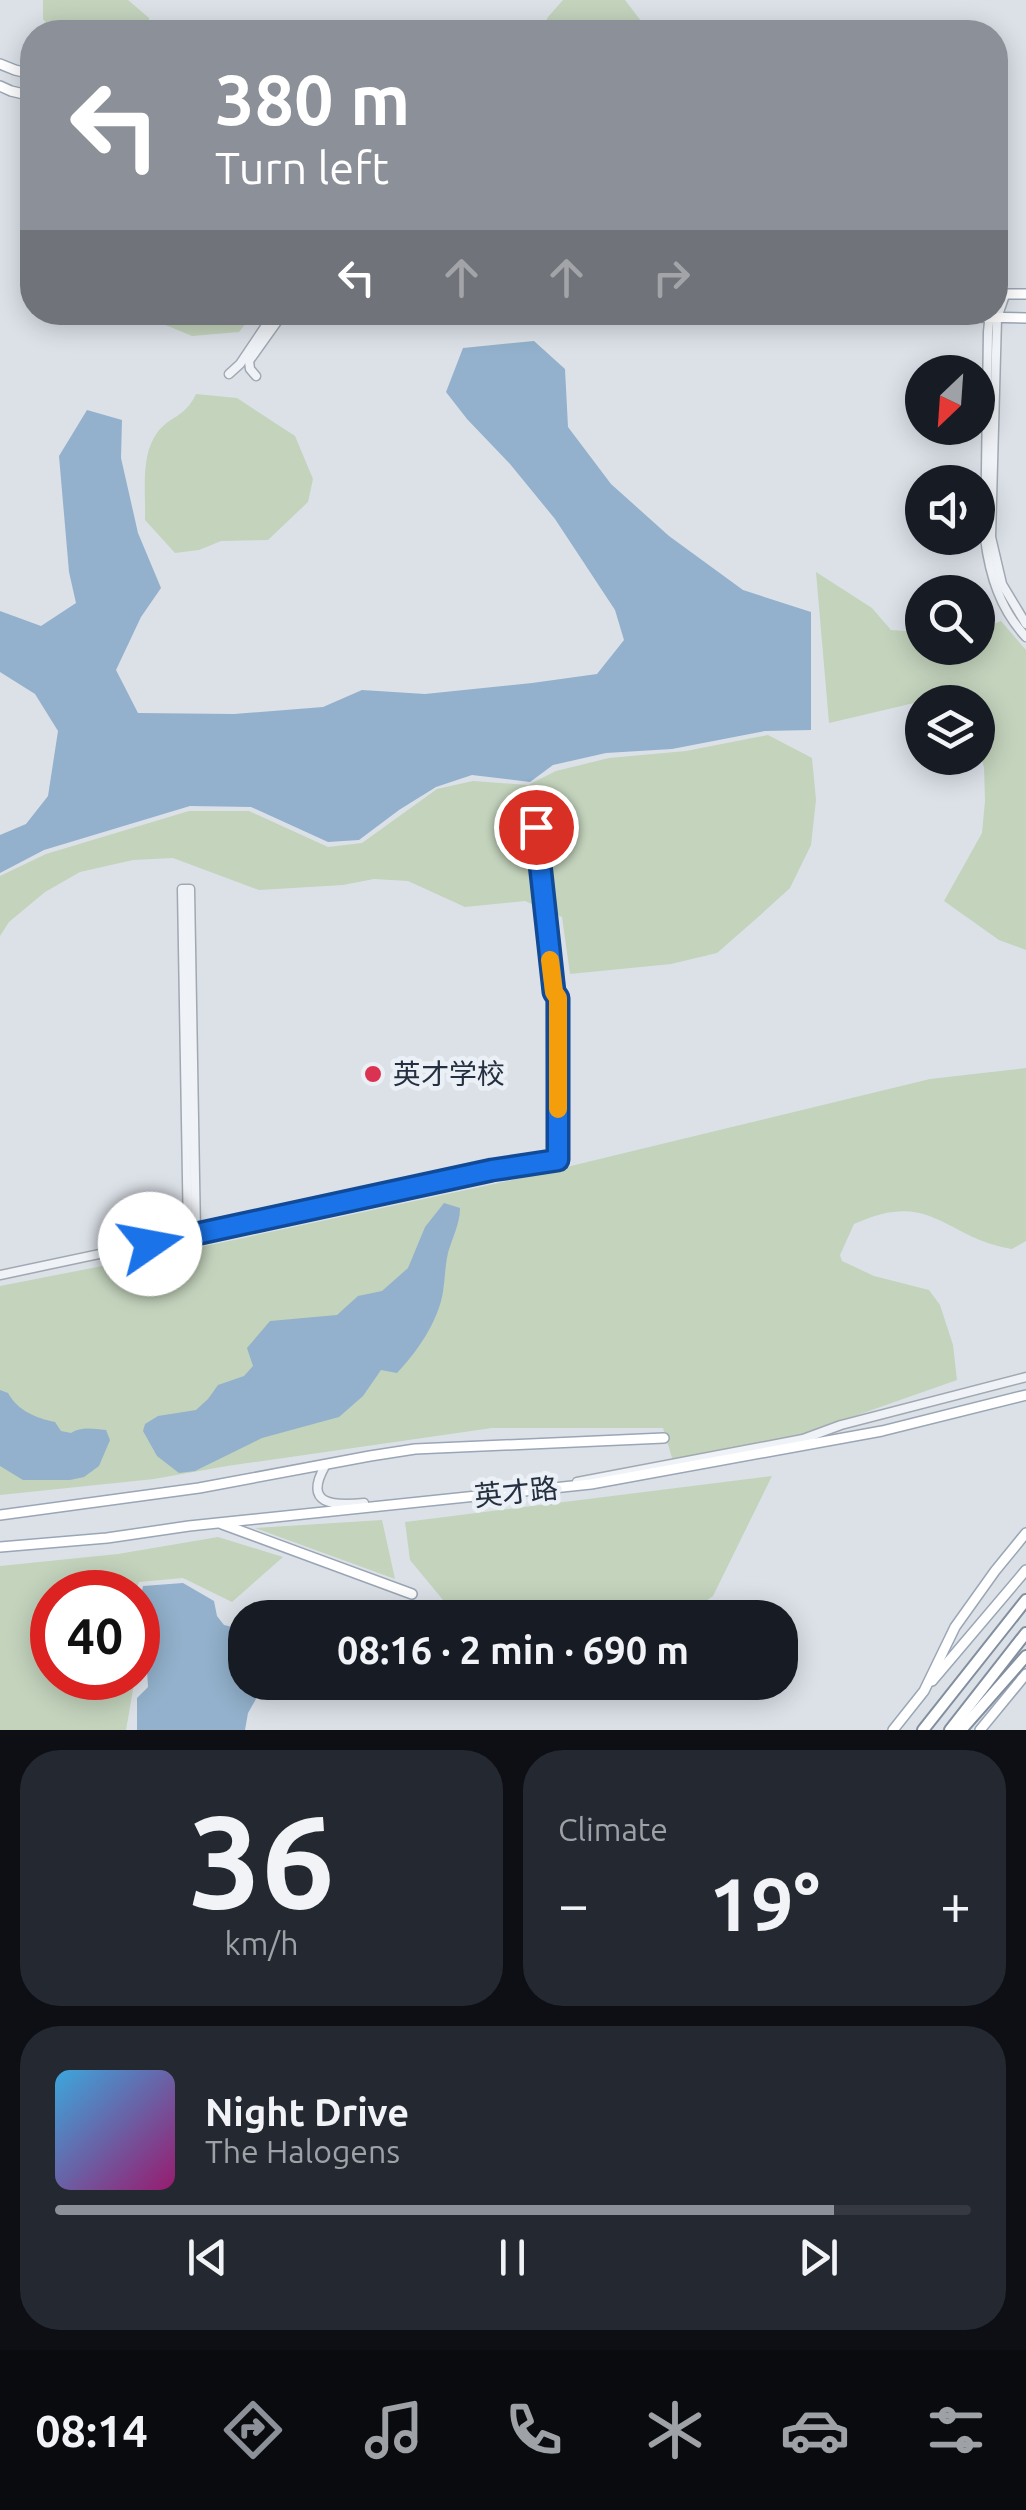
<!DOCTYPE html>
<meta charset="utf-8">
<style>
:root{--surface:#171b24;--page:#242831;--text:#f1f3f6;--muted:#9ea1a6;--line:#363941;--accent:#8c9099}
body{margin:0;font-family:Ubuntu,"Noto Sans SC",sans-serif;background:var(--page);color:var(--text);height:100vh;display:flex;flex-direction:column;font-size:38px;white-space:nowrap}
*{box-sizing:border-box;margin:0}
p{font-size:32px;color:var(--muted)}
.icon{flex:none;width:55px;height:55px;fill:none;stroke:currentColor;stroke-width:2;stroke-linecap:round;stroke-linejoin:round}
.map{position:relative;height:1730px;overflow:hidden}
.details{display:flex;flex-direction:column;gap:20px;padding:20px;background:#0d0f14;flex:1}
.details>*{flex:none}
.top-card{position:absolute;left:20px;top:20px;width:988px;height:305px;border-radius:40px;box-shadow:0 5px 25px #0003;background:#8c9099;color:#fff;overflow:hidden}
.needle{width:65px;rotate:205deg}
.controls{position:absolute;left:905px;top:355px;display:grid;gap:20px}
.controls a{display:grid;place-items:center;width:90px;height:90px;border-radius:50%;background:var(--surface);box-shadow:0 5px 25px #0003;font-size:50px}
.speed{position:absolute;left:30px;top:1570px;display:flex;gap:20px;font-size:50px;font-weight:700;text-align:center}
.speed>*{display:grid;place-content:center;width:130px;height:130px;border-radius:50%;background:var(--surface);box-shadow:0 5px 25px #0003;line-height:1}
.speed .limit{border:15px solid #d22;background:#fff;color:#111}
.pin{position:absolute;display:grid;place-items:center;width:85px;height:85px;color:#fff;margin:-42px;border:5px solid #fff;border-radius:50%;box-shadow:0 2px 10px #0007}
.me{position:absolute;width:110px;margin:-55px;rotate:78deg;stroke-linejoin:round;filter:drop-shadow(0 0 8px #0008)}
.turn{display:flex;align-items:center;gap:35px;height:210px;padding:0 30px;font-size:45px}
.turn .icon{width:130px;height:130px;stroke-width:2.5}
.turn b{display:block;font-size:70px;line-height:85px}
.lanes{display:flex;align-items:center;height:95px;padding:0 30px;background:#0003;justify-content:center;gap:50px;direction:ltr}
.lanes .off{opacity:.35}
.big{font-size:75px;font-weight:700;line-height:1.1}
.details .card{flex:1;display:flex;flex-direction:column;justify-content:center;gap:15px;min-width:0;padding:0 35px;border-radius:40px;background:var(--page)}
.details .dial{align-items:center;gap:0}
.dial b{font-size:130px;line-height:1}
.song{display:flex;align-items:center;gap:30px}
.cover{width:120px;height:120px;border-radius:15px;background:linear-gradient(135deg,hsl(200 70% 55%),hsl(320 70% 35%))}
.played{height:10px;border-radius:5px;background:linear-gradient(90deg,var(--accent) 85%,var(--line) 85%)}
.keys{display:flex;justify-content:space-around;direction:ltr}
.heat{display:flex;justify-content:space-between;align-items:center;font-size:55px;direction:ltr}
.details .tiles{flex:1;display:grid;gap:20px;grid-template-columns:1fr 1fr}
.card:last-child{grid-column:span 2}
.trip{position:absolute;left:228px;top:1600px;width:570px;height:100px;border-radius:40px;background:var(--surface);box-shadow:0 5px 25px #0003;font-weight:700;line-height:100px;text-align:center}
.tabs{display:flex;height:160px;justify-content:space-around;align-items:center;background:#090b0e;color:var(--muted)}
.tabs .icon{width:70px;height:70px}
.tabs .selected{color:var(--accent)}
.tabs b{font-size:45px;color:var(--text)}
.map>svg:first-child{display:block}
.green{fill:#c3d3bc}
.water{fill:#93b1cc}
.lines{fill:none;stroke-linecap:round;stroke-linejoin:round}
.minor-casing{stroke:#a1a8b2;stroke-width:11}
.major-casing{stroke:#9aa6b5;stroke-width:12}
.highway-casing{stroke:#828fa0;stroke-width:14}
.minor{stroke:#eff2f6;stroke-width:8}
.major{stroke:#fff;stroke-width:9}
.highway{stroke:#fff;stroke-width:10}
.route-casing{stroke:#114b97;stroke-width:25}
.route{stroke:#1a73e8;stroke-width:18}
.slow{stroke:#f59e0b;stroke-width:18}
.poi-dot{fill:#dc3252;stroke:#ebf0f6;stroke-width:4}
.labels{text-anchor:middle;stroke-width:9;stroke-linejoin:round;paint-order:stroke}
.poi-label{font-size:28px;fill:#242f40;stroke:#ebf0f6;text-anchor:start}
.street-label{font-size:28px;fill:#242f40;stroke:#ebf0f6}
</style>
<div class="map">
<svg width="1026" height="1730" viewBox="0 0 1026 1730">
<rect width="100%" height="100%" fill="#dce1e8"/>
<g class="green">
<polygon points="43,0 128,0 149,18 149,32 53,32 43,19"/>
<polygon points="563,0 625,0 641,21 655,28 653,32 541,32 548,17"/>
<polygon points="137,313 254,312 254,313 239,332 192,336"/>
<path d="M196,394l41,4 58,38 18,43 -5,23 -40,38 -47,1 -22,9 -24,3 -30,-33c1,-27 -5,-64 12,-87 12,-17 28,-15 39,-39z"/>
<polygon points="816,572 872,608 891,630 922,632 922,648 978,648 978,630 1001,621 1026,650 1026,950 999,940 944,901 982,833 985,801 984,767 978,749 978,702 922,702 922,707 914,703 829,723"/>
<polygon points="768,735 812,758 816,800 811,845 790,888 757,918 717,953 671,964 570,974 562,917 525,901 465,907 408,881 374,879 343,885 259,890 173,858 133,860 80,872 45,892 9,922 0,936 0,876 46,854 189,811 249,811 328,847 362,843 437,789 473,781 528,785 556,771 609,758 686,751"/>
<path d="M1026,1068v173l-14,8c-68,-11 -80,-61 -158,-25l-14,31 2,6 32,15 55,14 11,15 13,40 4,35 -162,57 -122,24 -10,-33h-171l-265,38 -73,13 -154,16v-209l215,-42 302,-65 413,-100z"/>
<polygon points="772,1476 713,1596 684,1617 476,1617 448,1606 410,1560 405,1522"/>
<polygon points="382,1520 395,1579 255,1528"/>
<polygon points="218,1537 283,1557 232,1602 183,1578 139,1582 135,1592 52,1592 52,1678 135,1678 126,1730 0,1730 0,1566 118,1554"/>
</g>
<g class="water">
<polygon points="534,341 565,369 568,427 611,484 669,536 743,590 811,612 811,730 765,731 672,749 606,753 553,765 530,782 472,775 436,787 399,810 359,840 328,842 251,807 190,806 44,850 0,873 0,835 26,824 48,796 58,731 35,694 0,672 0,611 41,626 76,603 69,572 59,456 87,410 122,420 121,458 138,533 161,588 141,617 116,670 138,713 234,714 323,707 362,690 425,694 532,683 597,674 624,640 615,610 555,519 510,464 467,419 446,392 463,348"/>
<path d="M444,1203l16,5c0,16 -8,30 -12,45 -3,13 -3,26 -5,39 -5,30 -26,60 -46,81l-16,-3 -18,26 -24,21 -77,21 -67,33 -16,2 -22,-17 -14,-25 2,-7 13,-8 38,-6 12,-11 10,-14 26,-9 9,-10 -6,-18 23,-27 67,-6 21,-19 24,-5 26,-23 17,-41z"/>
<path d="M0,1390l8,3c10,18 28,25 47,29l6,9 10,2c11,-7 22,-4 35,-3l4,10 -11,26 -15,11 -14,3h-47l-23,-14z"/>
<path d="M183,1583l31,18 3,15 7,9 21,5v52l20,1 -17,30 -3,17h-108v-32l11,-11c-1,-38 -14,-62 -5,-101z"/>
</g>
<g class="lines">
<g class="minor-casing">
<g id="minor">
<polyline points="1005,295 997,318 991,537 1002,584 1026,624"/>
<path d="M990,312l-2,20 -3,207c5,37 15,70 41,98"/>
<polyline points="229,374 240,364 275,312"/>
<polyline points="256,376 250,369 249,361 284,312"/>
<polyline points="536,827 554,992"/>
<polyline points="188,1236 182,889 190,889 196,1234"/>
<polyline points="0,1275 491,1171 558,1160 558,998 554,992 551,998 552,1161"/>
<path d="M325,1466c-22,39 8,40 39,37"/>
<polyline points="577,1482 803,1439 841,1425 1026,1377"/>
</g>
</g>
<g class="major-casing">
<g id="major">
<polyline points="0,64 15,70 32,74"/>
<polyline points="0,86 11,91 32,96"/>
<polyline points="995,294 1026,294"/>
<polyline points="681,312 1026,318"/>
<polyline points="0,1515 199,1488 370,1456 415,1449 664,1438"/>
<polyline points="222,1524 412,1594"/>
<polyline points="0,1547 107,1538 189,1526 591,1484 882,1431 1026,1395"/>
<polyline points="932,1681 1026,1570"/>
<polyline points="893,1730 924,1691 955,1627 995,1571 1026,1533"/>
<polyline points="980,1730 1026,1674"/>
</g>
</g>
<g class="highway-casing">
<g id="highway">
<polyline points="923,1730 1026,1600"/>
<polyline points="950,1730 1026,1633"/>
<polyline points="961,1730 1026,1656"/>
</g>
</g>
<use href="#minor" class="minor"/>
<use href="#major" class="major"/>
<use href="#highway" class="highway"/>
</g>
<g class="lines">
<g class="route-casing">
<polyline id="route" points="150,1244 492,1170 558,1160 558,998 554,992 536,827"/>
</g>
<use href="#route" class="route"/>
<polyline class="slow" points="550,960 554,992 558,998 558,1109"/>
</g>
<circle class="poi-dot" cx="373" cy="1074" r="10"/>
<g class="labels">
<g class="poi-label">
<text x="393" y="1084">英才学校</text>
</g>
<g class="street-label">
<text transform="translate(516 1492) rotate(-6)" y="10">英才路</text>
</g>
</g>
</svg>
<div class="controls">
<a><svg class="needle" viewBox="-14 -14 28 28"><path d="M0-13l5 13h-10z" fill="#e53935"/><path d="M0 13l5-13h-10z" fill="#9ea1a6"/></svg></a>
<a><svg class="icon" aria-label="sound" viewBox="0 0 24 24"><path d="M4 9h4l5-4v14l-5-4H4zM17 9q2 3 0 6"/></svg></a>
<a><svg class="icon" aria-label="search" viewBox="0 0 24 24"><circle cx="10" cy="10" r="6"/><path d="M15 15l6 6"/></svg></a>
<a><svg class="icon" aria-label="layers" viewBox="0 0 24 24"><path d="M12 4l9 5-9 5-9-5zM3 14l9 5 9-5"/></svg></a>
</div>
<div class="speed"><div class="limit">40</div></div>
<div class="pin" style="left:536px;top:827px;background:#d93025"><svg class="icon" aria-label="arrive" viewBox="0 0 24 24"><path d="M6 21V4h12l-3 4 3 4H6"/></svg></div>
<svg class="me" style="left:150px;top:1244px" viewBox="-20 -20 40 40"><circle r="19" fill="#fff"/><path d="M0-13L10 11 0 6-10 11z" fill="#1a73e8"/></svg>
<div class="trip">08:16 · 2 min · 690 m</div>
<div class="top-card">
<div class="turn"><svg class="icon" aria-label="left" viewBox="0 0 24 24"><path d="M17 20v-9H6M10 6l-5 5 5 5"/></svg><div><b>380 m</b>Turn left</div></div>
<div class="lanes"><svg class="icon" aria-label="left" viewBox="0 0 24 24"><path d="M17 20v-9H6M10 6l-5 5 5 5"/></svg><svg class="icon off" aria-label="ahead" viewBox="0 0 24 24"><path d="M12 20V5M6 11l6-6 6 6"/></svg><svg class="icon off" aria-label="ahead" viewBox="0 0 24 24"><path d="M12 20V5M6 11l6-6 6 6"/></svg><svg class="icon off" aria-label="right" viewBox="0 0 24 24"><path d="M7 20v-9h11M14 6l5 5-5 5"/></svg></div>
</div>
</div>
<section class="details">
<div class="tiles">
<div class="card dial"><b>36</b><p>km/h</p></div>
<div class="card"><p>Climate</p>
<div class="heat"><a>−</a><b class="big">19°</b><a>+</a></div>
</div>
<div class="card">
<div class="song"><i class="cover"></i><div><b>Night Drive</b><p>The Halogens</p></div></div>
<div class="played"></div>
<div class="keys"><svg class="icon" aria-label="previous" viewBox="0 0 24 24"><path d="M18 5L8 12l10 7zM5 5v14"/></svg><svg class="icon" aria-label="pause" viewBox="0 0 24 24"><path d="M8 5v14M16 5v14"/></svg><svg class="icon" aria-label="next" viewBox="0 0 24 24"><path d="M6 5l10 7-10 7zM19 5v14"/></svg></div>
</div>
</div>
</section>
<nav class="tabs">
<b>08:14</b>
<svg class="icon selected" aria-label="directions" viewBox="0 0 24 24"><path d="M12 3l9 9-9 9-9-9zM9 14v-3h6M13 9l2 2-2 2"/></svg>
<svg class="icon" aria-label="music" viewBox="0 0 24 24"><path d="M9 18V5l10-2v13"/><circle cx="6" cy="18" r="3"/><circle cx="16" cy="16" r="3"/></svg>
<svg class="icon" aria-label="phone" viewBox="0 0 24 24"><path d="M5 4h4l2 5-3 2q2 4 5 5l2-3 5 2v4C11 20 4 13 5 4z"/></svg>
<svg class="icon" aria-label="climate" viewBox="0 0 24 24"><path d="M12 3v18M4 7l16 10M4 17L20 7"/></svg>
<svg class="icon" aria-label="car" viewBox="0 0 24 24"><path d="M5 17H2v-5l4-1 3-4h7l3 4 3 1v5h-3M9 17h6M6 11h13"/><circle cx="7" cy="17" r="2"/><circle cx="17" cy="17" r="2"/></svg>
<svg class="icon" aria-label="filters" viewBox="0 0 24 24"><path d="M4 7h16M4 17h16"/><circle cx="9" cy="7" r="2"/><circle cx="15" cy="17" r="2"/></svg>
</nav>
